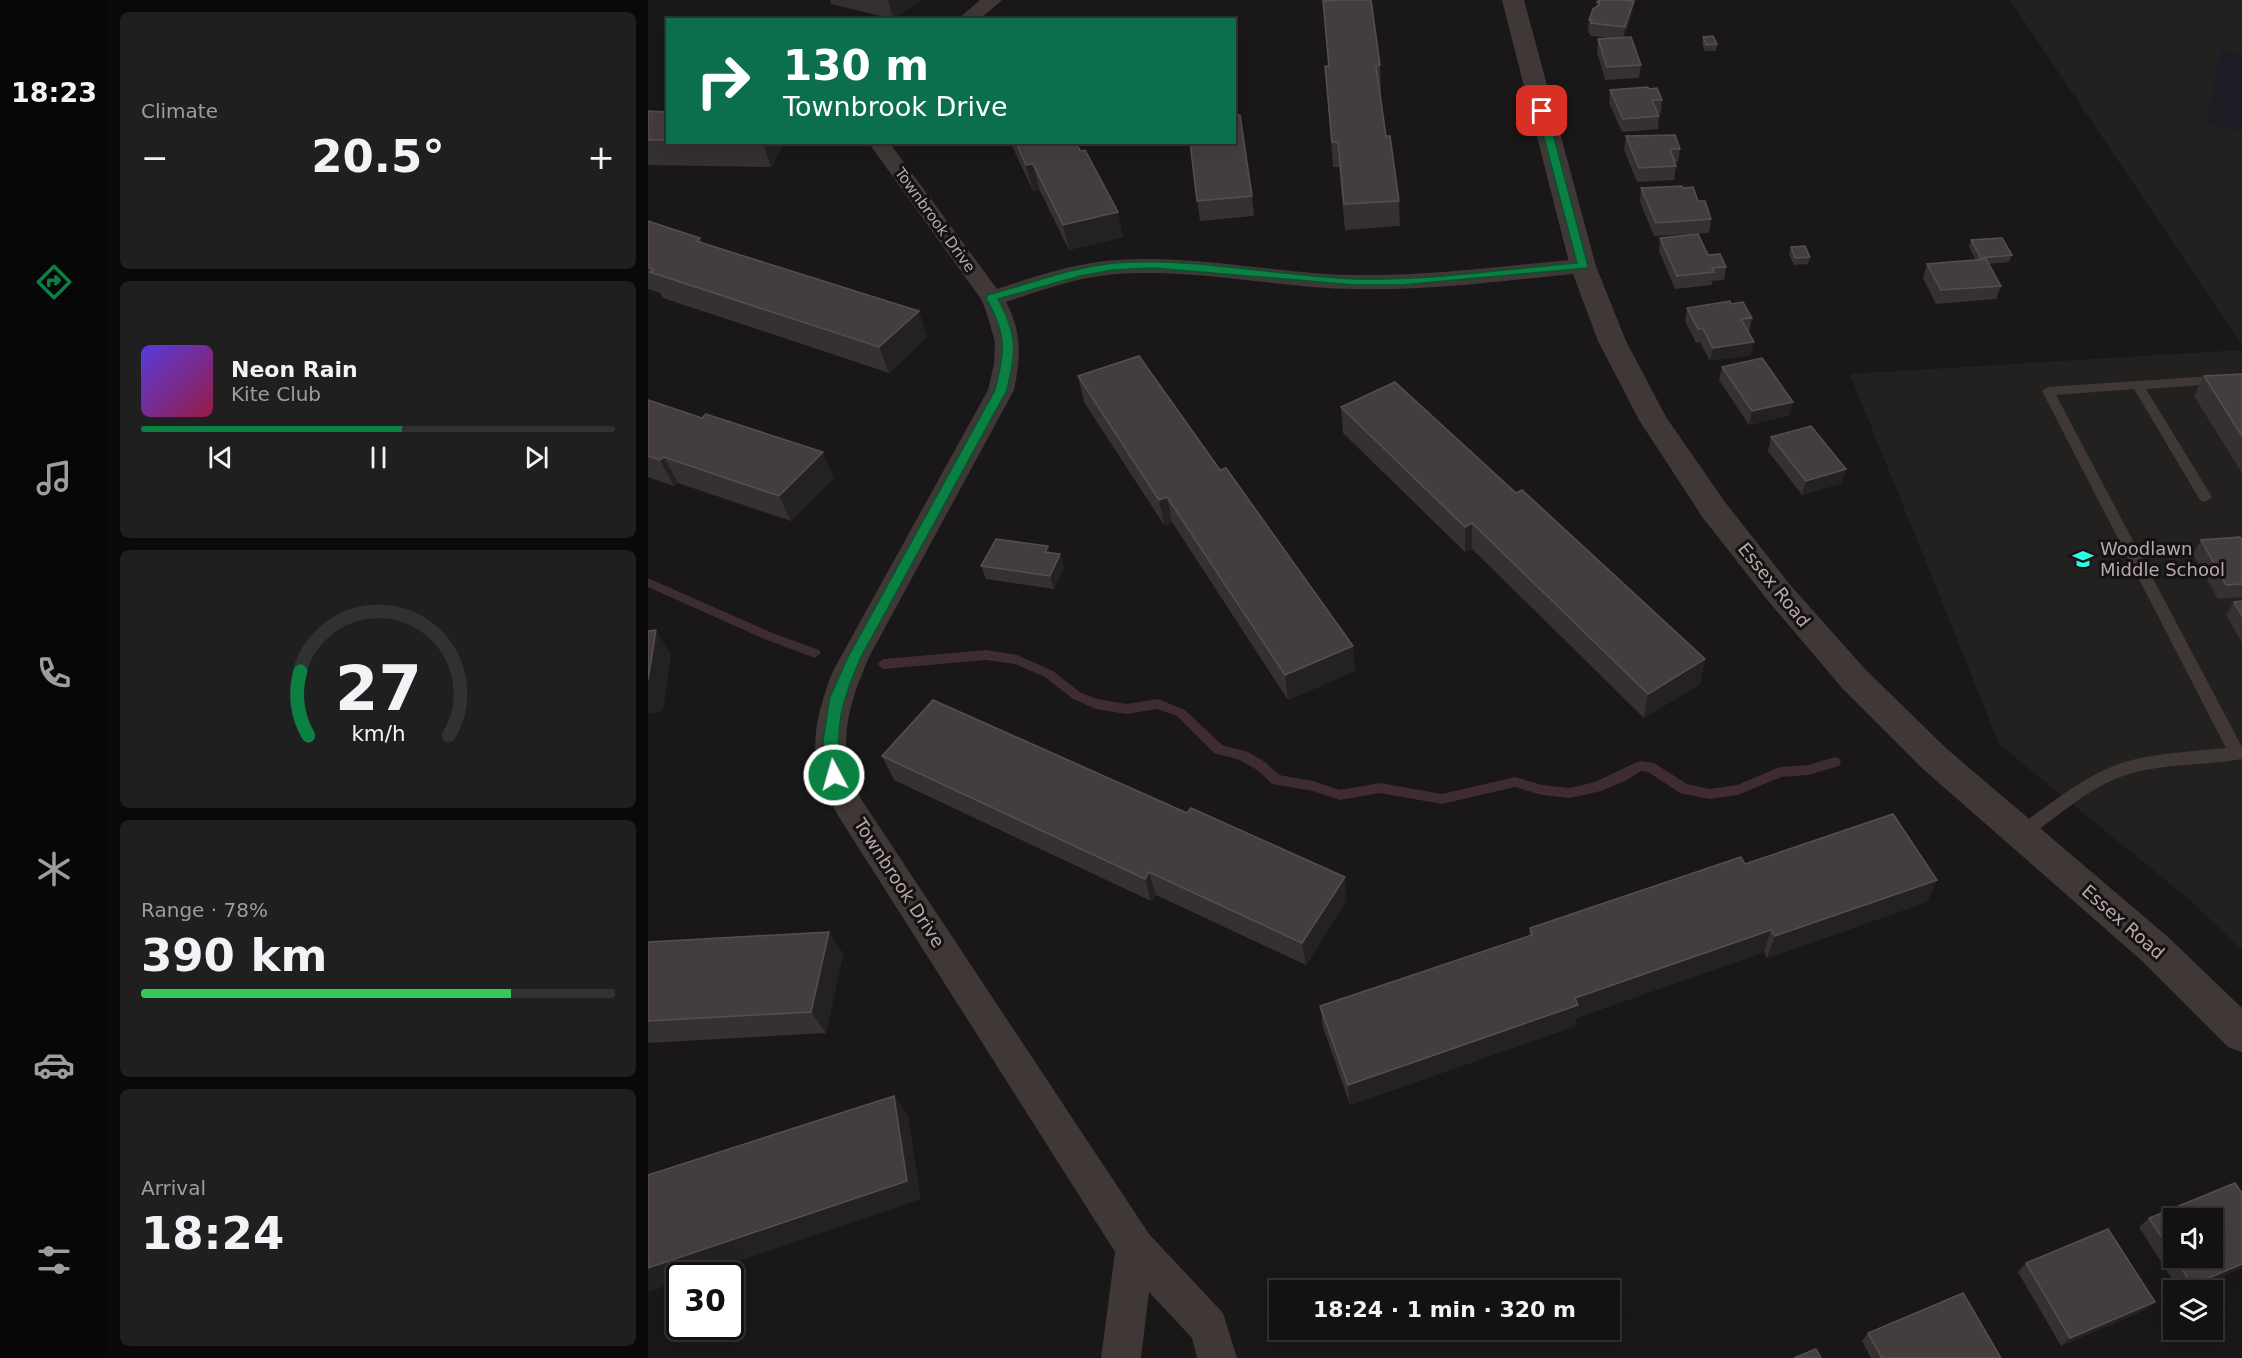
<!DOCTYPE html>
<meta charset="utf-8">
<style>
:root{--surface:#131111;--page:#201f1f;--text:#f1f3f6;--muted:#9d9d9f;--line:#323131;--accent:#0b8043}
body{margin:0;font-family:"DejaVu Sans",sans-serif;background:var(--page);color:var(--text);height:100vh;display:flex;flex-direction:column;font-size:22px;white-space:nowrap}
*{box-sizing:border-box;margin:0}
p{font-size:20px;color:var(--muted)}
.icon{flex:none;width:33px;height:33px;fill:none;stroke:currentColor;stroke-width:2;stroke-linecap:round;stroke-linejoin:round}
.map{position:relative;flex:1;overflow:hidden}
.drawer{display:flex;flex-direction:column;gap:12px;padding:12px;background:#0a0909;width:540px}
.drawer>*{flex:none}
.hud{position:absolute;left:18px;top:18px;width:570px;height:126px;border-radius:0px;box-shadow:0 6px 24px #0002,0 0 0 2px var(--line);background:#0b6e4f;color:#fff;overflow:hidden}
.tools{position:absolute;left:1515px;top:1208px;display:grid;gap:12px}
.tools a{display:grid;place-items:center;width:60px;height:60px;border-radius:0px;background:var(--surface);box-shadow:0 6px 24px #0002,0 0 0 2px var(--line);font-size:30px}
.speed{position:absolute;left:18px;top:1262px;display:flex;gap:12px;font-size:30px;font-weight:700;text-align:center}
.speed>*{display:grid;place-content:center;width:78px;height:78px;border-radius:50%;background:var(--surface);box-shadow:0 6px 24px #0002,0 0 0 2px var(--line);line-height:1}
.speed .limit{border:3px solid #111;border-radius:9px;background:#fff;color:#111}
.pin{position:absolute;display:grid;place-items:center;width:51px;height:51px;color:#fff;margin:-26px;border-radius:12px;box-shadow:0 3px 9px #0006}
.me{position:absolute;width:66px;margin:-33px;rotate:354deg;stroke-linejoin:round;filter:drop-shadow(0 0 4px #0008)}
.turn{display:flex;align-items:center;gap:21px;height:126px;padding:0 18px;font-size:27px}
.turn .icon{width:78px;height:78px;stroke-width:2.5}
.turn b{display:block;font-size:42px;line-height:51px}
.big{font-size:45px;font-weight:800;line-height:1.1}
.drawer .widget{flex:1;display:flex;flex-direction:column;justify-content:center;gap:9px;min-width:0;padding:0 21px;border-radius:9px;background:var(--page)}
.drawer .dial{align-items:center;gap:0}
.dial svg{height:156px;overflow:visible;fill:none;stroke:var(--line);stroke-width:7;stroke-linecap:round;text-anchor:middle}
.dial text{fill:var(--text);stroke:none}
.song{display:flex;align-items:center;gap:18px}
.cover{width:72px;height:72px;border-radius:9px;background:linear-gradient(135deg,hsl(250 70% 55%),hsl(340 70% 35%))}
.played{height:6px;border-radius:3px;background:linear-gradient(90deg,var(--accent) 55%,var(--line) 55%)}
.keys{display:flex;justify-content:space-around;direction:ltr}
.heat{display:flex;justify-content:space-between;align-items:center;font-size:33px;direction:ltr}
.charge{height:9px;border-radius:4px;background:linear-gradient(90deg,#34c759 78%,var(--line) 0)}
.trip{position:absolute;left:621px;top:1280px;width:351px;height:60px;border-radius:0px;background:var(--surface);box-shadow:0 6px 24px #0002,0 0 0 2px var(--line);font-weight:800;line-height:60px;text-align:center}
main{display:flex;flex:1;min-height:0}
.tabs{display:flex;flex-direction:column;width:108px;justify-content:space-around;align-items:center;background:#080707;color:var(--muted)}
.tabs .icon{width:42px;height:42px}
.tabs .selected{color:var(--accent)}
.tabs b{font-size:27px;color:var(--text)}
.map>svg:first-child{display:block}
.built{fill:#232120}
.green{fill:#1f1c25}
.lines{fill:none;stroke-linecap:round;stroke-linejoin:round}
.stream{fill:#3f2b32;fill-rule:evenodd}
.service{fill:#3f3837;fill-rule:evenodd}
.minor{fill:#3f3837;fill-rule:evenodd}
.tertiary{fill:#3f3837;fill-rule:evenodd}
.wall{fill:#343130}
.shaded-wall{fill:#232121}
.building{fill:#433e3d;stroke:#564e4e;stroke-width:1.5}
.route{fill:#0b8043;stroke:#07532c;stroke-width:1.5}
.labels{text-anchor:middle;stroke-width:6;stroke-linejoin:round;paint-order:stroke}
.far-street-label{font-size:15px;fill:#bba8a9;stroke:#141212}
.poi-label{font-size:18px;fill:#bba8a9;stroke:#141212;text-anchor:start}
.street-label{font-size:18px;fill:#bba8a9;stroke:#141212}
</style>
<main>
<nav class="tabs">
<b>18:23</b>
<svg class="icon selected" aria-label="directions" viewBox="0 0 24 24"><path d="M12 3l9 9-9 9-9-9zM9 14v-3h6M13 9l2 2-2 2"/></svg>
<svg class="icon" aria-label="music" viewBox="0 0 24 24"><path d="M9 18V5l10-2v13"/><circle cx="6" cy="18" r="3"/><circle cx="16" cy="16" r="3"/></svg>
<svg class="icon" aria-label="phone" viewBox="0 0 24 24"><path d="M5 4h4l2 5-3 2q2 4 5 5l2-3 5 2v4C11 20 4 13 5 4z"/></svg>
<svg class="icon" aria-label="climate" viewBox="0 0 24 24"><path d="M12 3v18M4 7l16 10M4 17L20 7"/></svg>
<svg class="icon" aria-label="car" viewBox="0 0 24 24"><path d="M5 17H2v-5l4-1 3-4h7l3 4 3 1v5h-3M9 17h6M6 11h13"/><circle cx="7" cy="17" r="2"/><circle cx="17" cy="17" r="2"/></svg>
<svg class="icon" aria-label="filters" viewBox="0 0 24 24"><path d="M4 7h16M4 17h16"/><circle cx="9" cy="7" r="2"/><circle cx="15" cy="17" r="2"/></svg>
</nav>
<section class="drawer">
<div class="widget"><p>Climate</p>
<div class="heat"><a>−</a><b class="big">20.5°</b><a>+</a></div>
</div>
<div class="widget">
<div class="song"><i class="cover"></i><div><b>Neon Rain</b><p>Kite Club</p></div></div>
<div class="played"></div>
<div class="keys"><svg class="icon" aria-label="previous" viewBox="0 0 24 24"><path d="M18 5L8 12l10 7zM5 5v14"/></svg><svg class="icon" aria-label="pause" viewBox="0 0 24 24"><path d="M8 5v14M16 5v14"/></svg><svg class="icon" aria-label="next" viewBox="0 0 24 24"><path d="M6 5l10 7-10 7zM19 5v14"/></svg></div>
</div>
<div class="widget dial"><svg viewBox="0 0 100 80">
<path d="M14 69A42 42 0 1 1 86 69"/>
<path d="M14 69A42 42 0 0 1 10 36" stroke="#0b8043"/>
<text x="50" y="56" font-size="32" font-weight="700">27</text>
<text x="50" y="72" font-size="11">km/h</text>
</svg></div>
<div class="widget"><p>Range · 78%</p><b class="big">390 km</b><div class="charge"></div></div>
<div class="widget"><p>Arrival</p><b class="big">18:24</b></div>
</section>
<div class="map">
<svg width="1594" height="1358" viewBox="0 0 1594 1358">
<rect width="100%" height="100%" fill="#191717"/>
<g class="built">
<polygon points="1362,0 1594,0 1594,345"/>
<polygon points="1594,350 1594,950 1543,901 1351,744 1202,374"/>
</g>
<polygon class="green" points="1572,49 1594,53 1594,131 1558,123"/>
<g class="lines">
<g class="stream">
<polygon points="0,578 122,632 171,650 173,653 167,658 114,638 0,587"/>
<polygon points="338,650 369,655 405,671 433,693 450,699 478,704 510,699 537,710 574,745 600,752 617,762 631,775 665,781 692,790 732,783 794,794 867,777 894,785 922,788 947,782 991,761 1006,763 1039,784 1061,789 1089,785 1132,767 1160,765 1187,757 1191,758 1193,762 1191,766 1160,775 1133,777 1090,795 1061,799 1032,793 1000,772 993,771 977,781 953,791 922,798 894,795 867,787 794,804 732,793 692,800 665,791 624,784 609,770 592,760 566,753 529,716 509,709 478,714 448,709 425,699 397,677 367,664 338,660 236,669 232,667 230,664 232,661 236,659"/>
</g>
<path class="service" d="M1594,374v8l-96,7 66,108 -7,5 -5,-2 -66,-111 -78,6 186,352v12c-38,7 -82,4 -119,17 -35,12 -67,42 -97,63l-6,2 -6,-2 -2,-5 2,-5c33,-22 65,-50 102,-64 28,-11 79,-14 110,-17l-184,-357 6,-4z"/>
<g class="minor">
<polygon points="332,0 354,0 331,20 309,20"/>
<path d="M220,142h21l108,147c39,-13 78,-26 119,-29 81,-6 160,14 240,15 76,1 152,-10 227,-16l8,2 4,5 -4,5 -8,2c-75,7 -151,18 -227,16 -80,-1 -159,-21 -240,-15 -38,3 -74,16 -110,28 16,30 15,55 8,88l-145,267c-22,52 -34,89 -8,142l288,435 74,79 14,45h-40l-5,-20 -43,-46 -8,66h-40l14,-106 -276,-435c-7,-13 -16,-27 -20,-42 -10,-35 1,-71 14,-104l155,-281 6,-26 1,-22 -9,-31 -5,-12z"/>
</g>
<polygon class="tertiary" points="854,0 876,0 948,266 978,341 1018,417 1077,502 1143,586 1218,670 1299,749 1520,937 1594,1008 1594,1052 1580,1047 1494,961 1275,769 1194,688 1121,602 1055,518 991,420 950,341 922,266"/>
</g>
<g class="wall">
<polygon points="182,0 273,0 245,19 183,4"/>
<polygon points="675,1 732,65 733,90 731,90 738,136 751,201 752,226 697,230 691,167 685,167 677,66 680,66"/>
<polygon points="986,1 984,14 976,38 993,65 991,78 957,80 949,52 950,39 962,38 942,36 942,33 940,33 941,20 949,6 949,2"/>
<polygon points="1055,37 1069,44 1068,51 1057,51 1054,44"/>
<polygon points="1001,89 1014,100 1013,113 1010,113 1011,116 1010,129 974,132 961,103 962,90"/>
<polygon points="20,109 20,142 137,142 123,167 0,165 0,111 16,112"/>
<polygon points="978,136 1032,149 1030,162 1027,163 1028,166 1026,180 989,182 976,150"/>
<polygon points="362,142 428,142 475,237 421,250 391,189 385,191"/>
<polygon points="537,142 586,142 604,196 606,216 552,221 542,143 537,143"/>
<polygon points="993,188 1035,188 1063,219 1061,233 1006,236 992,202"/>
<polygon points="0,221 52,238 54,243 279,337 241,373 15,298 12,293 0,289"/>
<polygon points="1012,238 1060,255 1078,267 1076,280 1064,281 1064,285 1027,289 1011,251"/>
<polygon points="1323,240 1364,255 1361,262 1341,264 1353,286 1348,299 1288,304 1275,278 1279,264 1328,260 1321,247"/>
<polygon points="1143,247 1162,257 1160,264 1146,265 1141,254"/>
<polygon points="1083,304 1104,318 1101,332 1100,332 1103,355 1062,361 1052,342 1048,343 1037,321 1039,308"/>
<polygon points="1074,367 1142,415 1101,425 1071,380"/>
<polygon points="1594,374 1594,473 1546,396 1556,376"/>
<polygon points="430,376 707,671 640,700 524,522 516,525 436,402"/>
<polygon points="0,400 186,478 143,521 30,483 26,486 0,477"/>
<polygon points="693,407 868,493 1057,659 1052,684 996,718 824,549 817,552 695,433"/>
<polygon points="1123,437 1194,483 1154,495 1120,451"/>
<polygon points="1553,540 1594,540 1594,597 1570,599 1545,554"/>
<polygon points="402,553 412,554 416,568 406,589 338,579 333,566"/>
<polygon points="1594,601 1594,643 1578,615 1586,602"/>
<polygon points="234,756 699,900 658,965 508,895 503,901 246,780"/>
<polygon points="1097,864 1289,880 1279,902 1119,958 1116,952 928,1018 927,1026 702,1105 675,1027 672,1006 881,936 882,928"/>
<polygon points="181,932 195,954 178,1033 0,1043 0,942"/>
<polygon points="1594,1193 1594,1268 1542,1290 1531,1290 1491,1227 1501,1218"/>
<polygon points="1378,1263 1507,1302 1497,1310 1413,1346 1370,1272"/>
<polygon points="1220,1333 1353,1358 1223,1358 1214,1341"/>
</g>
<g class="shaded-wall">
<polygon points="240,0 273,0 245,19"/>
<polygon points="986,1 984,14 975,40 977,27"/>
<polygon points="114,142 137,142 123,167"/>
<polygon points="385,164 391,189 385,191 378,165"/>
<polygon points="470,212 475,237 421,250 415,225"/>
<polygon points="271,311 279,337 241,373 231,347"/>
<polygon points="1106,342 1103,355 1062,361 1065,348"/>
<polygon points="1145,402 1142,415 1101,425 1104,411"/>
<polygon points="175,452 186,478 143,521 131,496"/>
<polygon points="16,457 30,483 26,486 12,460"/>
<polygon points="1198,469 1194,483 1154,495 1158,481"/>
<polygon points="519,497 524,522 516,525 511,500"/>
<polygon points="824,523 824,549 817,552 817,527"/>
<polygon points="400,546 404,560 397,552"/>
<polygon points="412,554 416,568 406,589 402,576"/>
<polygon points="8,630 23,655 15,711 0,714 0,680"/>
<polygon points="705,646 707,671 640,700 637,675"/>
<polygon points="1057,659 1052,684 996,718 1000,694"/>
<polygon points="501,872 508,895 503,901 497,879"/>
<polygon points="697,877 699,900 658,965 654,943"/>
<polygon points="1289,880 1279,902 1119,958 1127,936"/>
<polygon points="1123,930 1116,952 928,1018 927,1026 702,1105 700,1085 927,998"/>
<polygon points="181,932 195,954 178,1033 163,1012"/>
<polygon points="246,1096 260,1115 273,1199 50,1275 32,1275 32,1281 0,1292 0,1268"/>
<polygon points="1594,1264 1594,1268 1542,1290 1538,1290 1544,1285"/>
<polygon points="1507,1302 1497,1310 1413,1346 1422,1338"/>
</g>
<g class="building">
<polygon points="692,0 723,0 732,65 728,66 738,136 742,136 751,201 696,204 690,142 684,142 677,66 681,66 675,1"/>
<polygon points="951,0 975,0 986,1 977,27 943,23 944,20 941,20 945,9 951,5 952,2 949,2"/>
<polygon points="1065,36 1069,44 1058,45 1055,37"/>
<polygon points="983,37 993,65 959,67 950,39"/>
<polygon points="1000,87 1001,89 1009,88 1014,100 1004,100 1011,116 975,119 962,90"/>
<polygon points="17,109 20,109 20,140 0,140 0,111 16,112"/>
<polygon points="586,115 592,115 604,196 549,201 542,142 586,142"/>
<polygon points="1027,135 1032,149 1022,149 1028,166 991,168 978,136"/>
<polygon points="368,142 428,142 432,151 437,150 470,212 415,225 385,164 378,165"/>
<polygon points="1034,186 1035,188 1045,187 1050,201 1057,201 1063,219 1008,223 993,188"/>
<polygon points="0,221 52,238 48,241 271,311 231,347 2,272 6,270 0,267"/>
<polygon points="1050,234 1060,255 1072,254 1078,267 1064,268 1066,272 1029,276 1012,238"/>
<polygon points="1354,238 1364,255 1333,258 1323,240"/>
<polygon points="1157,246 1162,257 1147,258 1143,247"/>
<polygon points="1338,259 1353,286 1293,290 1279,264"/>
<polygon points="1082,301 1083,304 1095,302 1104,318 1093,319 1106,342 1065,348 1055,329 1050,329 1039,308"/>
<polygon points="491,356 572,470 578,468 705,646 637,675 519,497 511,500 430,376"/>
<polygon points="1114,358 1145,402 1104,411 1074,367"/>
<polygon points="1594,374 1594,436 1556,376"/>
<polygon points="747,382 868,493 874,490 1057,659 1000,694 824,523 817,527 693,407"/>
<polygon points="0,400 54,418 58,414 175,452 131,496 16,457 12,460 0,456"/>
<polygon points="1163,426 1198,469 1158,481 1123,437"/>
<polygon points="1592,537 1594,540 1594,584 1578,585 1553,540"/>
<polygon points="348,539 400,546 397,552 412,554 402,576 333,566"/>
<polygon points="1594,601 1594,616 1586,602"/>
<polygon points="8,630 0,680 0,631"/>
<polygon points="285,700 539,813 543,808 697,877 654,943 501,872 497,879 234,756"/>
<polygon points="1245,814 1289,880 1127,936 1123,930 927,998 930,1005 700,1085 672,1006 884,935 882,928 1093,857 1097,864"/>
<polygon points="181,932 163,1012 0,1021 0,942"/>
<polygon points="246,1096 259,1181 0,1268 0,1175"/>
<polygon points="1587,1183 1594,1193 1594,1264 1544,1285 1526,1257 1564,1257 1564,1218 1526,1218 1526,1256 1501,1218"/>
<polygon points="1460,1229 1507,1302 1422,1338 1378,1263"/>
<polygon points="1315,1293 1353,1358 1234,1358 1220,1333"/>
<polygon points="1168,1349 1173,1358 1146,1358"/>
</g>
<path class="route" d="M894,108l5,3 41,155 -1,2 -186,17h-46l-202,-17 -40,2 -33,6 -82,23c20,37 18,51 9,91l-146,267c-20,46 -26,67 -20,118l-2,4h-10l-6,-38 7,-44 18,-40 147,-267c10,-41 12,-55 -9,-92l2,-3c41,-11 84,-28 127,-32 80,-6 160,13 240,16 74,2 149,-10 222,-16l-40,-152z"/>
<defs>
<g id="school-bare" transform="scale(1.62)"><path d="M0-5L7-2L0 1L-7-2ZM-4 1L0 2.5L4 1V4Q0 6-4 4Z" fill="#29ffe5" stroke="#141212" stroke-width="2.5" paint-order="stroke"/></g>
</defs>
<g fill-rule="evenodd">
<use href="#school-bare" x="1435" y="559"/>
</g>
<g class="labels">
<g class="far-street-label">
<text transform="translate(287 220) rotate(54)" y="5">Townbrook Drive</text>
</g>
<g class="poi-label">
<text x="1452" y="555">Woodlawn<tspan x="1452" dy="21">Middle School</tspan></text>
</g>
<g class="street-label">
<text transform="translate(1126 585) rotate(51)" y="6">Essex Road</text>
<text transform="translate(251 883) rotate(57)" y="6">Townbrook Drive</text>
<text transform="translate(1475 922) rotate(41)" y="6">Essex Road</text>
</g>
</g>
</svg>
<div class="tools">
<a><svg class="icon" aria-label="sound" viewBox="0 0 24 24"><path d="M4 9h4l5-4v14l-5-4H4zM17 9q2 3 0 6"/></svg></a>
<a><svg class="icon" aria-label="layers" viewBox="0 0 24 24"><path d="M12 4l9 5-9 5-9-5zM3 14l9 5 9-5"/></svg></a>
</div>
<div class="speed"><div class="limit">30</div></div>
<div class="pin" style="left:894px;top:111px;background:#d93025"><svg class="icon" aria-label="arrive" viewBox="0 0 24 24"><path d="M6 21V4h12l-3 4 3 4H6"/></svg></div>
<svg class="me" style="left:186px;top:775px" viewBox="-20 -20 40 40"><circle r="17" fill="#0b8043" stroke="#fff" stroke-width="3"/><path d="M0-11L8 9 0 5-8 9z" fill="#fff"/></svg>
<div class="trip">18:24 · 1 min · 320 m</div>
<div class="hud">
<div class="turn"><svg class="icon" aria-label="right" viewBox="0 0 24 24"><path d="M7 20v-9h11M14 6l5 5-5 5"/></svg><div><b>130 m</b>Townbrook Drive</div></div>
</div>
</div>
</main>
